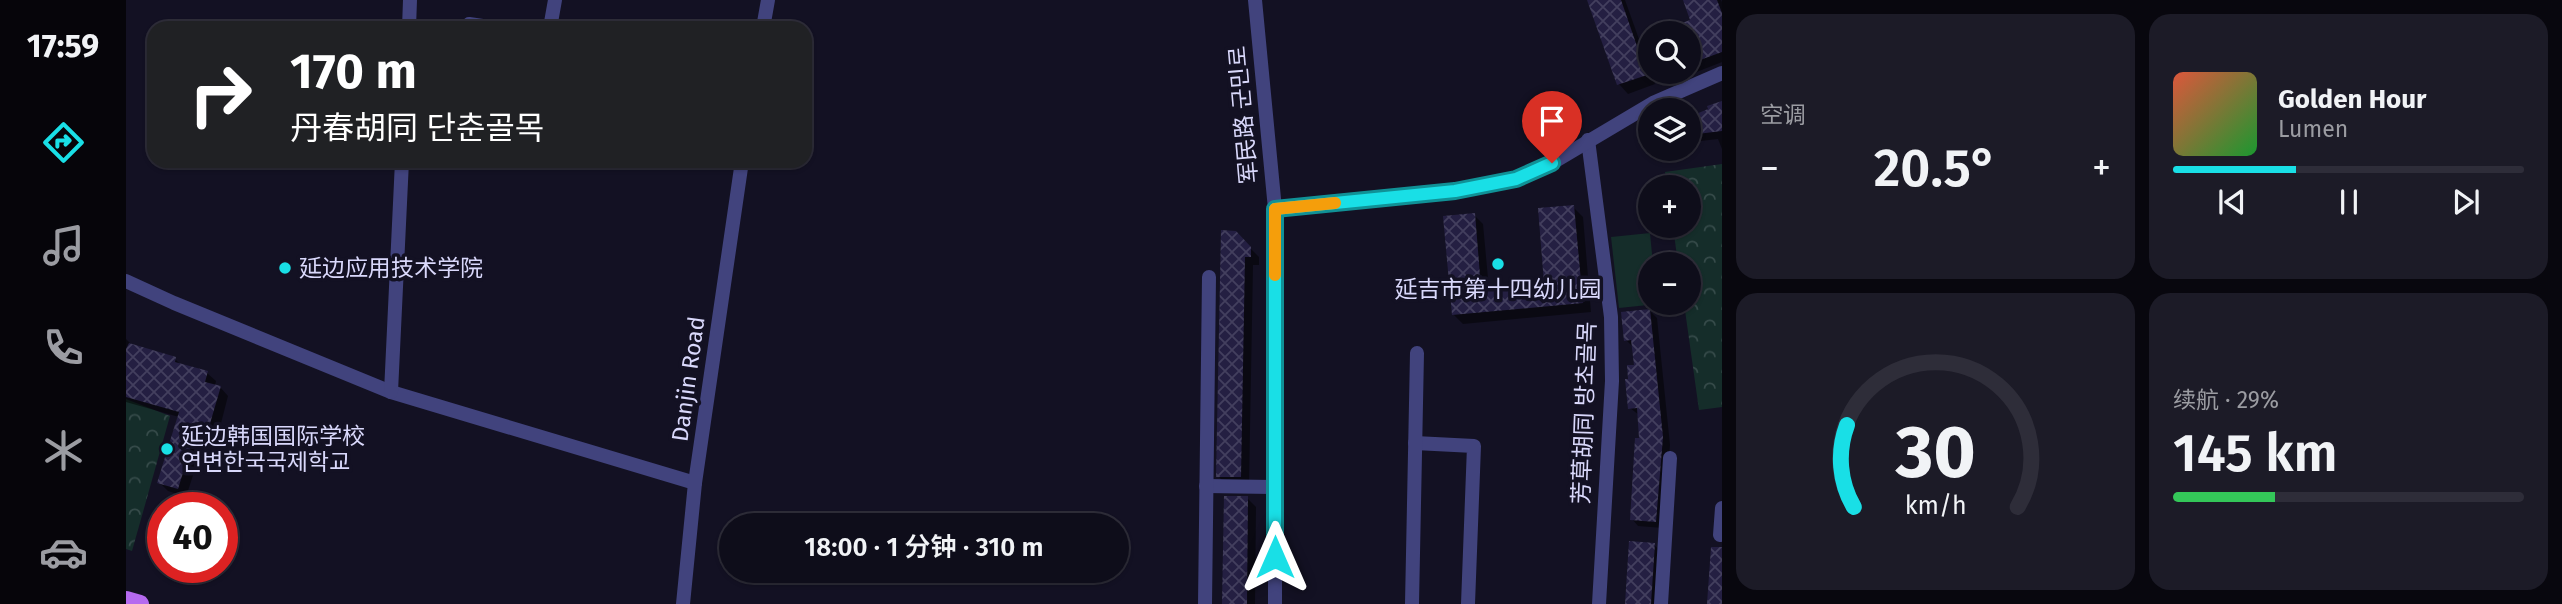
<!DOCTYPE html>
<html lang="zh">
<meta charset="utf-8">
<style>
:root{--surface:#0e0d1a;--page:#1c1b27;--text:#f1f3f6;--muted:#9b9ca2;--line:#2e2d39;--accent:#19dfe6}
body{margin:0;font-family:"Fira Sans","Noto Sans SC","Noto Sans KR",sans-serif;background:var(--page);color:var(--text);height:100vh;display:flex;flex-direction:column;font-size:26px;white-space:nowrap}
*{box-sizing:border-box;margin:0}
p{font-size:23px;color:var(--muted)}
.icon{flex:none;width:38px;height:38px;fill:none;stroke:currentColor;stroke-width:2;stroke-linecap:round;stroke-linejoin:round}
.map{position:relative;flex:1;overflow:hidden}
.sheet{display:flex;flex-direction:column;gap:14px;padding:14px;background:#08070e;width:840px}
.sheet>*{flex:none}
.banner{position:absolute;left:21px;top:21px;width:665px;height:147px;border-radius:21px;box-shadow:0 2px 5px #0004,0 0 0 2px var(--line);background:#202124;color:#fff;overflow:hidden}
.fabs{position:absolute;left:1512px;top:21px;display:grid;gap:14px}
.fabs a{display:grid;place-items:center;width:63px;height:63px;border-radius:50%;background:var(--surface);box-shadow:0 2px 5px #0004,0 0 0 2px var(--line);font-size:35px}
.speed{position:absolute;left:21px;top:492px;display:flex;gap:14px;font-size:35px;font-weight:700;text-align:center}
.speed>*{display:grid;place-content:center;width:91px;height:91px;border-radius:50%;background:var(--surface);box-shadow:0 2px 5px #0004,0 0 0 2px var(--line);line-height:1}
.speed .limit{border:10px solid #d22;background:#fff;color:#111}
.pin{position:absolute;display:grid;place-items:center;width:60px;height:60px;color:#fff;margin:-72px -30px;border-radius:50% 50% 50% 0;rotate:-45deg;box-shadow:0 0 7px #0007}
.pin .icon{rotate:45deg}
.me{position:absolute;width:77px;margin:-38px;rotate:0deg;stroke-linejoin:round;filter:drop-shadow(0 0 5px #0008)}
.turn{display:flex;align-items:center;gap:24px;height:147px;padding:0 28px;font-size:32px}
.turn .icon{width:91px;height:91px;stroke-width:2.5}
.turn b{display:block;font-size:49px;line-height:60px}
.big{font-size:52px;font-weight:600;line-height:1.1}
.sheet .card{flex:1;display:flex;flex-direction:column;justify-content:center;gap:10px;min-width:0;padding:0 24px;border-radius:21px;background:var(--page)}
.sheet .dial{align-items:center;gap:0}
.dial svg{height:182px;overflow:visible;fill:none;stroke:var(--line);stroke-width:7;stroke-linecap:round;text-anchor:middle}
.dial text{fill:var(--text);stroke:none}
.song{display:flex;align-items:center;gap:21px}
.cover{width:84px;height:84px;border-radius:10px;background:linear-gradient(135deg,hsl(10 70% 55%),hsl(130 70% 35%))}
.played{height:7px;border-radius:4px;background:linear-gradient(90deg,var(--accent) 35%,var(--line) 35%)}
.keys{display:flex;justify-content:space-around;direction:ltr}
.heat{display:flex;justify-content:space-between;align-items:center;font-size:38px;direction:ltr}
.charge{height:10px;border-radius:5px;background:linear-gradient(90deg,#34c759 29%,var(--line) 0)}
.sheet .tiles{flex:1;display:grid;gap:14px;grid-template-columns:repeat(2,1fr)}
.trip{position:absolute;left:593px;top:513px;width:410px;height:70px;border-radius:35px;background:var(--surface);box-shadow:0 2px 5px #0004,0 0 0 2px var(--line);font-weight:600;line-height:70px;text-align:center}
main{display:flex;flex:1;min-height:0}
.tabs{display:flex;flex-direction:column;width:126px;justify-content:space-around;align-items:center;background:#06050a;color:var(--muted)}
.tabs .icon{width:49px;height:49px}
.tabs .selected{color:var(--accent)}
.tabs b{font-size:32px;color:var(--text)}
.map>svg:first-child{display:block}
.grass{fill:#152d2a}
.park{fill:url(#park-crowns)}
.shadow{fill:#0007}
.building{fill:url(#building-cross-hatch)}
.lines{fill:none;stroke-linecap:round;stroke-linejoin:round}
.minor{stroke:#41437d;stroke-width:14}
.major{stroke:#b56aef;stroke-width:18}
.route-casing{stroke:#109196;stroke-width:18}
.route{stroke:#19dfe6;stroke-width:12}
.slow{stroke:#f59e0b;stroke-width:12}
.poi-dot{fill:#19dfe6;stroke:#131123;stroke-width:2.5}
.labels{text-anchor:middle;stroke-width:7;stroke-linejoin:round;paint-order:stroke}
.street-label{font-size:23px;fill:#d9d8fb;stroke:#131123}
.poi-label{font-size:23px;fill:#d9d8fb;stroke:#131123;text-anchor:start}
</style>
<main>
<nav class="tabs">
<b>17:59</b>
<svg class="icon selected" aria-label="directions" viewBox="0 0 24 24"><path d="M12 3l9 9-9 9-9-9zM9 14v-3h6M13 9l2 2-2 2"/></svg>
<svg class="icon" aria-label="music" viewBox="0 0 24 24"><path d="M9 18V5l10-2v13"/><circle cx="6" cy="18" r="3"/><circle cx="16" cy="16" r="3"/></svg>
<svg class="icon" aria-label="phone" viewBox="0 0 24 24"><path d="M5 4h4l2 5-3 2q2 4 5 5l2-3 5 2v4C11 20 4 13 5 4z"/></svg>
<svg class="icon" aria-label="climate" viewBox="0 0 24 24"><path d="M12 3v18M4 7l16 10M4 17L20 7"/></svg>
<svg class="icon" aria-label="car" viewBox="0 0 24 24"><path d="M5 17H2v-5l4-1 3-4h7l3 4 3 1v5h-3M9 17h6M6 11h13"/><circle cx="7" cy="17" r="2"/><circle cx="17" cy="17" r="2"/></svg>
</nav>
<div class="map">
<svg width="1596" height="604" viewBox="0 0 1596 604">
<defs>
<pattern id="park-crowns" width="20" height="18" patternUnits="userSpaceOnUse" patternTransform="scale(1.75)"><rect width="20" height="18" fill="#152d2a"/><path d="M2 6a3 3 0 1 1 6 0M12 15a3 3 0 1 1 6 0" fill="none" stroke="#364b4a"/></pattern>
<pattern id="building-cross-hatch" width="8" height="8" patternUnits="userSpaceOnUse" patternTransform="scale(1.75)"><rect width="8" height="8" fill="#241f42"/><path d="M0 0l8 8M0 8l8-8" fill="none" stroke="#433f5e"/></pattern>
</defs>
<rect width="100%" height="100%" fill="#131123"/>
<polygon class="grass" points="1524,233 1527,264 1524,264 1524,303 1532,304 1493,308 1485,237"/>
<g class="park">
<polygon points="1596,164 1596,407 1573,410 1558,303 1563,303 1563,264 1552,264 1547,226 1563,226 1563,187 1541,187 1539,172"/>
<polygon points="0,399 44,416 6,551 0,549"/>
</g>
<g class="shadow">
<polygon points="1463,0 1499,0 1529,84 1502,94 1493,84"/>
<polygon points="1559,0 1595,0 1596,2 1596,62 1563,75 1560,72 1563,72 1563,33 1542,33 1541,30 1566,21"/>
<polygon points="1596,103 1596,149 1592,139 1566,142 1563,139 1563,119"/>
<polygon points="1447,207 1457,217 1465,312 1337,324 1327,314 1348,215 1357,224 1363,289 1420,284"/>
<polygon points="1109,233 1133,257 1133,265 1127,265 1123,485 1101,485 1092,476"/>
<polygon points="1524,311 1531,318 1544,445 1537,528 1512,526 1506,519 1514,440 1513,415 1504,408 1509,366 1508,348 1500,340"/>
<polygon points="0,339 7,346 49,359 56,366 81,373 90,381 89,386 94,387 102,396 92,435 81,432 60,497 42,491 33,482 53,417 0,402"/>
<polygon points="1121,498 1130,507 1129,604 1098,604"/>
<polygon points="1528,545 1538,554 1536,604 1501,604"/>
</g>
<g class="building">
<polygon points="1461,0 1495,0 1521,75 1491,85"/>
<polygon points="1557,0 1591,0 1596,13 1596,52 1563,64 1563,33 1530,33 1564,20"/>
<polygon points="1596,101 1596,131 1563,135 1563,117 1582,109 1581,106"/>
<polygon points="1448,205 1457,303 1326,315 1317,216 1349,213 1355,288 1418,283 1412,208"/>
<polygon points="1095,230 1110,231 1125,247 1125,257 1119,257 1115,477 1090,477"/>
<polygon points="1524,309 1537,437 1530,522 1504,520 1509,438 1513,438 1511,408 1502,409 1499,379 1502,379 1501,365 1508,365 1505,340 1498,341 1495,312"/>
<polygon points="3,343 50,357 49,362 82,371 79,382 95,386 83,427 72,424 52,489 31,483 53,412 0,397 0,349"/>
<polygon points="1098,496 1122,496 1121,604 1096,604"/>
<polygon points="1503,541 1529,543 1525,604 1499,604"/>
<polygon points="1585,547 1596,547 1596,604 1581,604"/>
</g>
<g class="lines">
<g class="minor">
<polyline points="1129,0 1149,209 1149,604"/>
<polyline points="343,24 370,28"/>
<polyline points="283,28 284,0"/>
<polyline points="424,28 429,0"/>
<polyline points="637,28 642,0"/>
<polyline points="1462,140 1485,317 1486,381 1473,604"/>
<polyline points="1149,209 1329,191 1390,179 1426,163 1527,103 1596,73"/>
<polyline points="0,281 48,303 265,392 569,483"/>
<polyline points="265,392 276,161"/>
<polyline points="1289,443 1348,446 1342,604"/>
<polyline points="1080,486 1149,487"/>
<polyline points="1594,535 1596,508"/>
<polyline points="557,604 569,483 616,161"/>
<polyline points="1079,604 1083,277"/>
<polyline points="1286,604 1291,353"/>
<polyline points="1535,604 1544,458"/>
</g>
<polyline class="major" points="0,600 14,604"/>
</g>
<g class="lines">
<g class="route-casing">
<polyline id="route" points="1149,557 1149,209 1329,191 1390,179 1426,163"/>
</g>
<use href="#route" class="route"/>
<polyline class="slow" points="1149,275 1149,209 1209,203"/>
</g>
<g class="poi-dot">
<circle cx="1372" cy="264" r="7"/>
<circle cx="159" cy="268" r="7"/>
<circle cx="41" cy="449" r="7"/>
</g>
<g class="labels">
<g class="street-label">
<text transform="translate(1117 115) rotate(-95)" y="8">军民路 군민로</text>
<text transform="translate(562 379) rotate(-82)" y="8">Danjin Road</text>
<text transform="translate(1458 413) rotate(-88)" y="8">芳草胡同 방초골목</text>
</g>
<g class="poi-label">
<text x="173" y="276">延边应用技术学院</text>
<text x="1372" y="297" text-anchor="middle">延吉市第十四幼儿园</text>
<text x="55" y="444">延边韩国国际学校<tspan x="55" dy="26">연변한국국제학교</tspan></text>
</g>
</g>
</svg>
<div class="fabs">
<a><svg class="icon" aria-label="search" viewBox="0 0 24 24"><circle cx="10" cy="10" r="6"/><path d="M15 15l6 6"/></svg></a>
<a><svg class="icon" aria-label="layers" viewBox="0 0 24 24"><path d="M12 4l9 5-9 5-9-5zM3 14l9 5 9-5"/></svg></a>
<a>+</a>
<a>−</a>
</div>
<div class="speed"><div class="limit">40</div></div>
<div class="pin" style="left:1426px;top:163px;background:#d93025"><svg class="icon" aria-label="arrive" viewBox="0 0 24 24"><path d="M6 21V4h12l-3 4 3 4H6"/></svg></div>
<svg class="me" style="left:1149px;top:557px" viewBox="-20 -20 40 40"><path d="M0-17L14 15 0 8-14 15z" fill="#19dfe6" stroke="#fff" stroke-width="4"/></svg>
<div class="trip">18:00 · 1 分钟 · 310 m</div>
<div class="banner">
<div class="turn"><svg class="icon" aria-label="right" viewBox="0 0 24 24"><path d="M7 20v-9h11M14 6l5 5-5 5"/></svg><div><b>170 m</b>丹春胡同 단춘골목</div></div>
</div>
</div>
<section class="sheet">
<div class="tiles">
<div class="card"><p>空调</p>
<div class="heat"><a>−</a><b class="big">20.5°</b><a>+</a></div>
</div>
<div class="card">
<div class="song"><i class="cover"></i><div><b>Golden Hour</b><p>Lumen</p></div></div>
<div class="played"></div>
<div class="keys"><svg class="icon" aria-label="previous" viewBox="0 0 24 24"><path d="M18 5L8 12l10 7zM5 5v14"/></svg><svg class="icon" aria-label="pause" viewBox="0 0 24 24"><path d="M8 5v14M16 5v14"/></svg><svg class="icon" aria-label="next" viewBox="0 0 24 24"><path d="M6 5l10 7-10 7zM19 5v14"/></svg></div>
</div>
<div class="card dial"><svg viewBox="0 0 100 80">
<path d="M14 69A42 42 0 1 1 86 69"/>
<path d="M14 69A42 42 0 0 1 11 33" stroke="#19dfe6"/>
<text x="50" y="56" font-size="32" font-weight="700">30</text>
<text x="50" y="72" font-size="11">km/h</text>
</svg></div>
<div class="card"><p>续航 · 29%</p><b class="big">145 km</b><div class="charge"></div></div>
</div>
</section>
</main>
